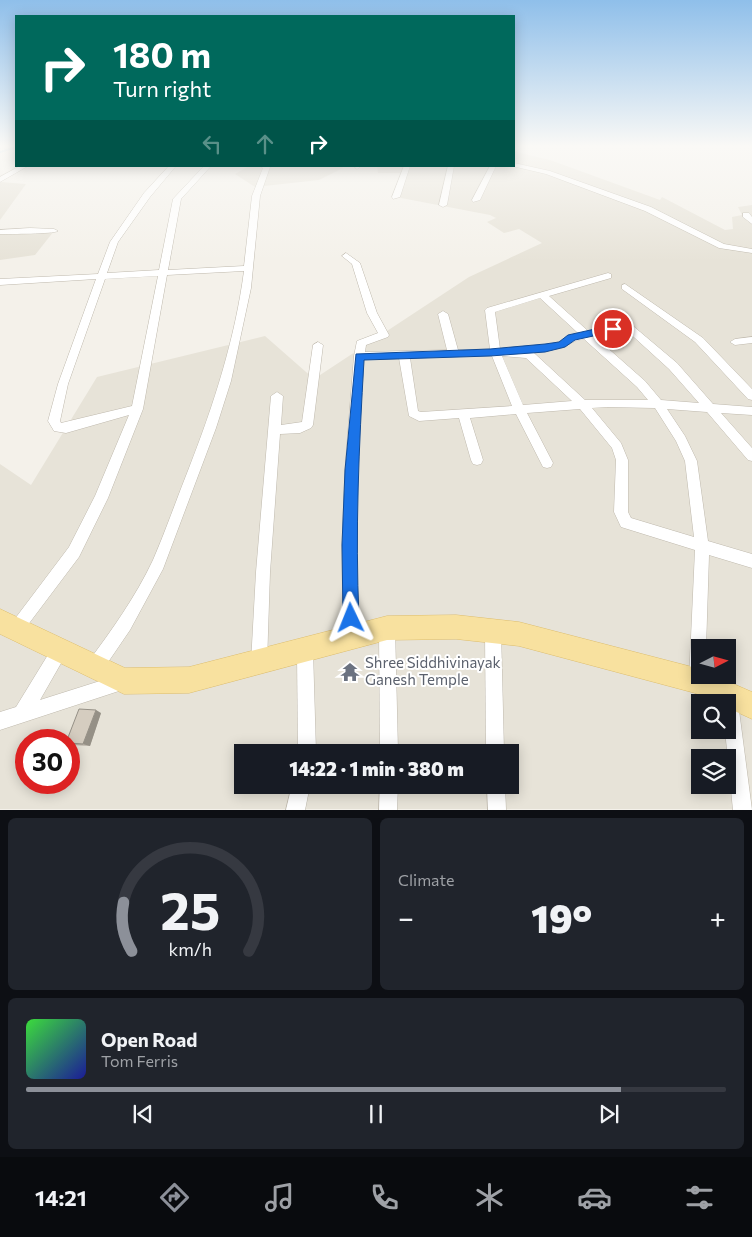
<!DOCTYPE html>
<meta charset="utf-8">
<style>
:root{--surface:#171b24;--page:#20242c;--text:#f1f3f6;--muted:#9ea1a6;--line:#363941;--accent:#8c9099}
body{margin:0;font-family:Commissioner,sans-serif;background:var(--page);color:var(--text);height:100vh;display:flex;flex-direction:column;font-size:19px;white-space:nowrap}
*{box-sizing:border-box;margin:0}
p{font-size:16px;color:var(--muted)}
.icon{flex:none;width:28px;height:28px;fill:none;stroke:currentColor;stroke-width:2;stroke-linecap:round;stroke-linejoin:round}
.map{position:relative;height:810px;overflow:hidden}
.drawer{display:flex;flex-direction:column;gap:8px;padding:8px;background:#0d0f14;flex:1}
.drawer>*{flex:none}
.hud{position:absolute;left:15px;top:15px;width:500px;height:152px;border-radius:0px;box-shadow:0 2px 12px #0003;background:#00695c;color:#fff;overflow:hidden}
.needle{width:32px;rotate:84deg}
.buttons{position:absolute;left:691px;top:639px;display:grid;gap:10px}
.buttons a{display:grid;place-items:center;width:45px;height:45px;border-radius:0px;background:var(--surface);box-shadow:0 2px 12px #0003;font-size:25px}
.speed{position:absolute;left:15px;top:729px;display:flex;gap:10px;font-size:25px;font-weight:700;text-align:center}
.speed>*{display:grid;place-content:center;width:65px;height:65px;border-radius:50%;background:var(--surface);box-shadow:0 2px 12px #0003;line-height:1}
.speed .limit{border:8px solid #d22;background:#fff;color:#111}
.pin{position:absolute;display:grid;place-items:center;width:42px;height:42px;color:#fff;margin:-21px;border:2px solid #fff;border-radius:50%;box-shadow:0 1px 5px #0007}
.me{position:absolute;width:55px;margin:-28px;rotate:358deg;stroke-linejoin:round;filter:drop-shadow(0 0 4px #0008)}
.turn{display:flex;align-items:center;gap:18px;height:105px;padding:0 15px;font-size:22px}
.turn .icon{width:65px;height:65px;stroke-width:2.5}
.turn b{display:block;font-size:35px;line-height:42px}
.lanes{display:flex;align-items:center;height:48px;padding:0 15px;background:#0003;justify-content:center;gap:25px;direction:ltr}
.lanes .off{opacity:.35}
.big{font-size:38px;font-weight:800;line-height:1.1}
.drawer .widget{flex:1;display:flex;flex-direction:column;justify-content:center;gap:8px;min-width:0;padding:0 18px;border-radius:8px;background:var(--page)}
.drawer .dial{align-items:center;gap:0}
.dial svg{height:130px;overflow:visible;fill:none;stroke:var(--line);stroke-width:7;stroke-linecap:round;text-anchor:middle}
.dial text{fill:var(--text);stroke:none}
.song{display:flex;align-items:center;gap:15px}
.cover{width:60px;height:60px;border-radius:8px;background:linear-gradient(135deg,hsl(120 70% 55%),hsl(240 70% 35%))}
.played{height:5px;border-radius:2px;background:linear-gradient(90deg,var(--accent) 85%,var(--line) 85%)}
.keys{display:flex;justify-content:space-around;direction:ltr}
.heat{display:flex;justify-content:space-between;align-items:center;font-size:28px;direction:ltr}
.drawer .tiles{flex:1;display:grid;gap:8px;grid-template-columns:1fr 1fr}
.widget:last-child{grid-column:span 2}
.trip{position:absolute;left:234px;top:744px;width:285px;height:50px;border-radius:0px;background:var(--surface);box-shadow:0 2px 12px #0003;font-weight:800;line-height:50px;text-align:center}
.dock{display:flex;height:80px;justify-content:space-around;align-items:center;background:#090b0e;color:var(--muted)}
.dock .icon{width:35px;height:35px}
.dock .selected{color:var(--accent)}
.dock b{font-size:22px;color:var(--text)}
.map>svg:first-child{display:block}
.residential{fill:#e7e3d8;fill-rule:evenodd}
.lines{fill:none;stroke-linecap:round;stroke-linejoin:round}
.stream{stroke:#aad0ec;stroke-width:2}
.minor-casing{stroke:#bfb9ad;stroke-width:1}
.primary-casing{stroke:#ddbe6f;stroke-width:1}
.minor{fill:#fff;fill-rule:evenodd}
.primary{fill:#f8e19f;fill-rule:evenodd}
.wall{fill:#b7b0a5}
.shaded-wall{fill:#959086}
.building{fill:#d5cdc0;stroke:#959086}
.route{fill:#1a73e8;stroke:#114b97}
.labels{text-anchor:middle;stroke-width:4;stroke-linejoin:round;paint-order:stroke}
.near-worship-label{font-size:15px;fill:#5b616d;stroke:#fff;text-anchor:start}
</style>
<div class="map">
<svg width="752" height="810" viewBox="0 0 752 810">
<rect width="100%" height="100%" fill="#f4f1ea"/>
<g class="residential">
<path d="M514,147h4l-2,5 34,8 110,40 2,-3 63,33 8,-1 -1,-12 10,-2 -4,-8 14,-2v604h-752v-345l31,21 66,-108 168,-41 49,43 155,-102 73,-34 -23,-14 -15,4 -17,-11 9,-4 -6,-3 -94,-18 9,-24h-27l-1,-7h137zM700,648h28v27h-28zM700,702h28v28h-28zM26,740h43v42h-43zM242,752h268v33h-268zM700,758h28v27h-28z"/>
<polygon points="249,166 342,166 343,168 319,180 255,187 235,174"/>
<polygon points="0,182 26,184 0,220"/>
<polygon points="54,231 35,255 0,260 0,232"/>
</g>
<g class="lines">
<polyline class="stream" points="0,152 16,147"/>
<g class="minor-casing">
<g id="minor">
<polygon points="514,147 520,147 514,154"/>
<polygon points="514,163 550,171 651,207 724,244 752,249 752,253 719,248 645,211 546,174 512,166 514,166"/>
<polygon points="20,166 28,166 0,182 0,177"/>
<path d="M169,166h7l-26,31 -32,45 -11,31 52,-3 14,-71 31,-33h7l-30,33 -13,71 76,-4 8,-70 11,-28 -3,-2 10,1 -10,29 -9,92 -20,93 -15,47 -53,141 -33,61 -30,44 -6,2 -6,-2 -2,-6 2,-6c24,-32 48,-66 65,-102 13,-30 24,-62 36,-92 25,-64 46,-129 55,-197l-77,4 -24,134 -35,89 -29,59 -58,77 -5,3 -5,-3 -3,-5 3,-5 58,-77 26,-51 34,-81 -63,18 -12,-2 -6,-10 10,-37 38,-105 -96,6v-6l98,-5 12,-32 34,-49zM158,276l-26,130 -71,17 -1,-2 8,-37 37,-105z"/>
<polygon points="354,166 360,166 360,167 357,169"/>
<polygon points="404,166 410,166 400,197 393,199 392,197"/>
<polygon points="448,166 454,166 447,205 443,207 439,205"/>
<polygon points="490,166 496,166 480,200 473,202 472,200"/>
<polygon points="743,213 749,213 752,217 752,224 743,217"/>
<path d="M30,228l24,1 4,2c-5,3 -48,3 -58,3v-4z"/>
<path d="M346,253l14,10 17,50 12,22 -1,2 -22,8 -1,7 82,-2 -9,-36 5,-3 5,3 10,36 32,-1 -5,-39 2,-2 121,-35 3,1v4l-62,18 39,35 38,-8 7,3 44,37 36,41 39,3v8l-31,-2 31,35v13l-4,-1 -41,-48 -40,-3 18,27 12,25 11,80 44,13v14l-43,-13 -3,93h-6v27h5l-2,12 -6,2 -6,-2 -2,-6 6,-131 -74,-23 -7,-15 2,-52 -4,-12 -32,-39 -53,4 26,50 -2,4 -4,1 -4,-1 -27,-53 -46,4 13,42 -2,4 -4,1 -4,-1 -2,-4 -12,-42 -40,3 -10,-5 -10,-58 -35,1 -7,111 -1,75 3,91 -2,6 -6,2 -6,-2 -2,-6 -1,-91 3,-75 9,-114 3,-15 21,-8 -11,-20 -15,-49 -10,-8zM540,298l38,35c-7,2 -11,5 -18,8 -11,6 -47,7 -60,8l-5,-37zM625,329l44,40 30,34 -38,-3 -16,-19 -51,-45zM584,339l53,48 11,13h-63l-51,-47 28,-5 13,-7zM492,356l20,50 -91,6 -3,-1 -8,-53zM502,356l24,2 46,43 -49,4zM607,407l48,1 21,33 9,20 9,76 -63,-19 -3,-6v-52l-7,-17 -29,-35z"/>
<polygon points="625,284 703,338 752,389 752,400 748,399 695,342 622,289 622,285"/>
<polygon points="752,337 752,343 735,345 730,342 735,339"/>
<polygon points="318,342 323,345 313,425 311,428 300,433 280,434 270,572 267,663 265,669 259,671 253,669 251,663 256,572 271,396 277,392 283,396 281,425 302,422 313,345"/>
<polygon points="387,620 392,623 395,628 398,752 380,752 379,628 382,623"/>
<polygon points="493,623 499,625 501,631 504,752 486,752 485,631 487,625"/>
<polygon points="60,643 66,645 68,651 40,700 122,674 128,676 130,682 128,688 0,730 0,712 16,707 54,645"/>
<polygon points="305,643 311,645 313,651 316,752 298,752 297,651 299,645"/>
<polygon points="729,687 735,689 737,695 752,810 733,810 725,730 728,730 728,702 721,702 721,695 723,689"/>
<polygon points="292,785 310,785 305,810 286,810"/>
<polygon points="380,785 398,785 397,810 379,810"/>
<polygon points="487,785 505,785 506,810 488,810"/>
</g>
</g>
<g class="primary-casing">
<polygon id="primary" points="0,609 125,668 189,667 387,616 456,615 519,622 700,669 700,675 713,675 752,692 752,719 728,708 728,702 715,702 695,693 519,646 456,639 387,640 189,693 124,694 0,634"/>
</g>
<use href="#minor" class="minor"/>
<use href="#primary" class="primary"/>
</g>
<polygon class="wall" points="101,713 90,746 72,745 69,744 69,740"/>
<polygon class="shaded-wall" points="96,710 101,713 90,746 83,744"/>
<polygon class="building" points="79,709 96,710 83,744 69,743 69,740 67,740"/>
<linearGradient id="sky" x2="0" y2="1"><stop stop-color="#8fbfea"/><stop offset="0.56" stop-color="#faf9f6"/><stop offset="1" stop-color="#faf9f6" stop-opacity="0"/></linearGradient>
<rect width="752" height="261" fill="url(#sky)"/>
<path class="route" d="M613,325l3,1v5l-41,9 -10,7 -20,5 -55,4 -126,4c-5,87 -9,171 -5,258l-3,6 -5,2 -6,-2 -2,-6 -1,-73 3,-75 11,-116 134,-5 55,-5 14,-2 9,-7z"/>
<defs>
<g id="temple-bare" transform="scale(1.5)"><path d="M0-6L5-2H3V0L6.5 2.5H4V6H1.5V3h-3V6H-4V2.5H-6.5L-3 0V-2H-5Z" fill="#6b7280" stroke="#fff" stroke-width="2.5" paint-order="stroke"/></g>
</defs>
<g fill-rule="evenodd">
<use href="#temple-bare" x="350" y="672"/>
</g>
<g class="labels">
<g class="near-worship-label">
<text x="365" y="668">Shree Siddhivinayak<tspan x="365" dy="17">Ganesh Temple</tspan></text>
</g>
</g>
</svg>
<div class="buttons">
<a><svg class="needle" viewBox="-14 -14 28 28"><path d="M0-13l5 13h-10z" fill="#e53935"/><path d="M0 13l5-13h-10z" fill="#9ea1a6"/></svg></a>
<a><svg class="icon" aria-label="search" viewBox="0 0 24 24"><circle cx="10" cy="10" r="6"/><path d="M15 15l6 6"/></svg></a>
<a><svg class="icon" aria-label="layers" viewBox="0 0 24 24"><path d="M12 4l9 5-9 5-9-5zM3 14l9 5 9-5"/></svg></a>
</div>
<div class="speed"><div class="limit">30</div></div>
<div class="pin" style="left:613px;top:329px;background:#d93025"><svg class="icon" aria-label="arrive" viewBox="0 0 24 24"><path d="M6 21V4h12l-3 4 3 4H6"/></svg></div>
<svg class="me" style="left:351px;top:618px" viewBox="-20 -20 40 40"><path d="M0-17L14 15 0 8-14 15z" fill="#1a73e8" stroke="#fff" stroke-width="4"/></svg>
<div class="trip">14:22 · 1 min · 380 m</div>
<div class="hud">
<div class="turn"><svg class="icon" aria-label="right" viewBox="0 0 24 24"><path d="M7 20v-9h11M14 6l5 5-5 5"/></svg><div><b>180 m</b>Turn right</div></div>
<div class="lanes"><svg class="icon off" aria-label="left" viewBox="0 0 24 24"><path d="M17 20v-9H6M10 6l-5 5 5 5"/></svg><svg class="icon off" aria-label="ahead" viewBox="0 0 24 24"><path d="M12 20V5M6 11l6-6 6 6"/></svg><svg class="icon" aria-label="right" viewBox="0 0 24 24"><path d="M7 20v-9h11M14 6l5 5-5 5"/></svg></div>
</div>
</div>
<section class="drawer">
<div class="tiles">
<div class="widget dial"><svg viewBox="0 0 100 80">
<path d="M14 69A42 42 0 1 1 86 69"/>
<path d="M14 69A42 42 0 0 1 9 39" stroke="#8c9099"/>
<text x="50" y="56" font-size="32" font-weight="700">25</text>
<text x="50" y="72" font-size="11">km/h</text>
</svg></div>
<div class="widget"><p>Climate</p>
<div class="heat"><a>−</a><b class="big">19°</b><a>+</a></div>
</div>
<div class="widget">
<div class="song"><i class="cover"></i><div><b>Open Road</b><p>Tom Ferris</p></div></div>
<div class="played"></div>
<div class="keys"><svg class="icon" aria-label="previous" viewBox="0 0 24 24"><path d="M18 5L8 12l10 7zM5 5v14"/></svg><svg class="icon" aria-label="pause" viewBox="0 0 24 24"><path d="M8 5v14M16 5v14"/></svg><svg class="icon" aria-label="next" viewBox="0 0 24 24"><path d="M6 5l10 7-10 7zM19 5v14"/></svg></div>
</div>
</div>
</section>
<nav class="dock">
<b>14:21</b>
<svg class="icon selected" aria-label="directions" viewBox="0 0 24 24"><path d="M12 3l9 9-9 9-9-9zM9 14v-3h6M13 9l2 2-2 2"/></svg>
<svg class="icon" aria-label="music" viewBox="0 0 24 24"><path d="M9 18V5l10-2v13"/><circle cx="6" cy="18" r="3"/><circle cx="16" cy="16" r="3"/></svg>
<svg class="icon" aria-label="phone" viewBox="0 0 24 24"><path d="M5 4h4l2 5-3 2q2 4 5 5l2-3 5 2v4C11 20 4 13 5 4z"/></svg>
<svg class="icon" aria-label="climate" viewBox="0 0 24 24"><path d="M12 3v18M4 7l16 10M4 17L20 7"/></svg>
<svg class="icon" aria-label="car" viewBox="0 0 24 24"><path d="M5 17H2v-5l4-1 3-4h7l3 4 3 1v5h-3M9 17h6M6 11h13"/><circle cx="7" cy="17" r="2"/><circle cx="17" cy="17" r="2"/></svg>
<svg class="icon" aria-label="filters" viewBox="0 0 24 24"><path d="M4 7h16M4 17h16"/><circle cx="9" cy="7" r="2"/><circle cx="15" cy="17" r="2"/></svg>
</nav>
